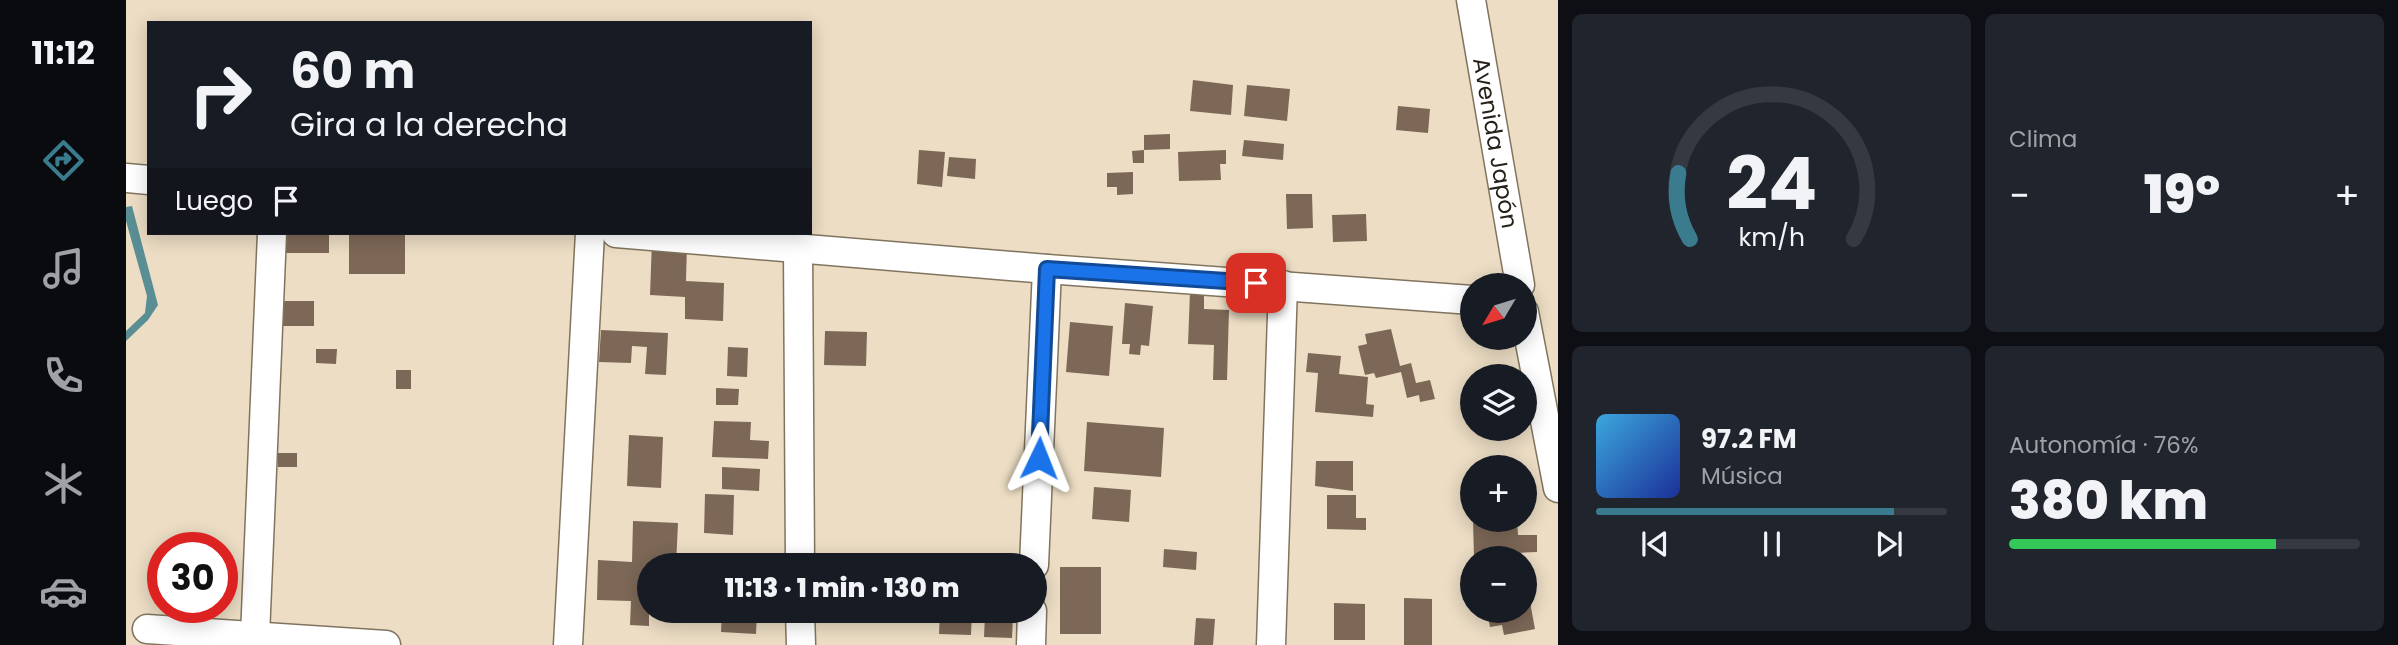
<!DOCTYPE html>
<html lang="es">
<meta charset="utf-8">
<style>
:root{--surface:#171b24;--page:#20242c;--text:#f1f3f6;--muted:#9ea1a6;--line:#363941;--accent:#3a7b8e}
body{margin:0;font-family:Poppins,sans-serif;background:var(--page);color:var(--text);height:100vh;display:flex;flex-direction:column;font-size:26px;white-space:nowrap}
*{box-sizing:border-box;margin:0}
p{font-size:23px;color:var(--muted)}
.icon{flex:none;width:38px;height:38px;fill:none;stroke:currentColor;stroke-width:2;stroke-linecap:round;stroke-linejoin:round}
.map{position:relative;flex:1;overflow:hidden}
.details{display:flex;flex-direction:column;gap:14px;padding:14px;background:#0d0f14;width:840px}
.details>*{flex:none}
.top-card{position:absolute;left:21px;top:21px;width:665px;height:214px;border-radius:0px;box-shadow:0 4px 18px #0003;background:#171b24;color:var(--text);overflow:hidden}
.needle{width:46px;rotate:232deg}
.tools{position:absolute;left:1334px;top:273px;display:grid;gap:14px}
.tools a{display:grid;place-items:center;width:77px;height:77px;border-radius:50%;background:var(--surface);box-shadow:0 4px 18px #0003;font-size:35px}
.speed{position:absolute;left:21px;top:532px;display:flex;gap:14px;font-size:35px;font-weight:700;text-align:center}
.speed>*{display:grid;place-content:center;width:91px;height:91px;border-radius:50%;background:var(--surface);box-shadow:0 4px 18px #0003;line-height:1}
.speed .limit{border:10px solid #d22;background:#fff;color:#111}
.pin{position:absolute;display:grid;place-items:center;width:60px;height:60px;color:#fff;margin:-30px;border-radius:14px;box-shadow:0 4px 10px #0006}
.me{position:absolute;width:77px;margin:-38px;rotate:2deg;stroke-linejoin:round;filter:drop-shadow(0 0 5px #0008)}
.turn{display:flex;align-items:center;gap:24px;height:147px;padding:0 28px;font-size:32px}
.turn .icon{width:91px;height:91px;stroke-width:2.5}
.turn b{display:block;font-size:49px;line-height:60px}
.then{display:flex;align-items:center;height:66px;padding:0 28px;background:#0003;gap:14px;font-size:26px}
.big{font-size:52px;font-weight:800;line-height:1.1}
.details .card{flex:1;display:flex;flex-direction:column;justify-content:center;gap:10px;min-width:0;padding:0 24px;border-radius:10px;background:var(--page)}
.details .dial{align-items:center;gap:0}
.dial svg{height:182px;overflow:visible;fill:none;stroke:var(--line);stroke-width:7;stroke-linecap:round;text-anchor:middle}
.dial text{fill:var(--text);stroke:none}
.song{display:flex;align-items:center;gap:21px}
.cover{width:84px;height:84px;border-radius:10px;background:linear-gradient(135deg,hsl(200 70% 55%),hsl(230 70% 35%))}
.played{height:7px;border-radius:4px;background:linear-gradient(90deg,var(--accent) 85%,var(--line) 85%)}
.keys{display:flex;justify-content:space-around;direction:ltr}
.heat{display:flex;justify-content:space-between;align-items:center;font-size:38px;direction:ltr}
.charge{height:10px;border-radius:5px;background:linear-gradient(90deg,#34c759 76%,var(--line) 0)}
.details .tiles{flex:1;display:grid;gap:14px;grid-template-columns:repeat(2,1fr)}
.trip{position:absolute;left:511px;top:553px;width:410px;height:70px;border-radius:35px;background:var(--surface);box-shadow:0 4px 18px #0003;font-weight:800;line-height:70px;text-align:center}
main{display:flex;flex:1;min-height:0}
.tab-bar{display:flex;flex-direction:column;width:126px;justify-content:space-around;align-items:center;background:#090b0e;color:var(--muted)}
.tab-bar .icon{width:49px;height:49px}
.tab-bar .active{color:var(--accent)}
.tab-bar b{font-size:32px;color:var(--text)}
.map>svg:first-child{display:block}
.water{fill:#598f94}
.building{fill:#7d6857}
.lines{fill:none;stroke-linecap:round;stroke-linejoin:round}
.minor-casing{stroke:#81745e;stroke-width:31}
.minor{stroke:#fff;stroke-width:28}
.route-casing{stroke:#114b97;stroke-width:18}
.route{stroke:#1a73e8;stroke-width:12}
.labels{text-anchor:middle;stroke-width:5;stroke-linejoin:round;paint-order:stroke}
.street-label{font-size:23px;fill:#272219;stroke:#f9ebd1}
</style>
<main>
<nav class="tab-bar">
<b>11:12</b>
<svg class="icon active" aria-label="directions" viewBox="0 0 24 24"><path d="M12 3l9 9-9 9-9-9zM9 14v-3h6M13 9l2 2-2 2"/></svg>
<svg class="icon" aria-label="music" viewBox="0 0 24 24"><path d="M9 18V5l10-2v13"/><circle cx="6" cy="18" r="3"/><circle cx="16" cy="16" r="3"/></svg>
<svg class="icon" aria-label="phone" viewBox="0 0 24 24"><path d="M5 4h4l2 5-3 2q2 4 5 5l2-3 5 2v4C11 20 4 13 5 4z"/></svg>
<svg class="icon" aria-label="climate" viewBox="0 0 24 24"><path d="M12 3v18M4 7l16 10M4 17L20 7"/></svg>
<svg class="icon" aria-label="car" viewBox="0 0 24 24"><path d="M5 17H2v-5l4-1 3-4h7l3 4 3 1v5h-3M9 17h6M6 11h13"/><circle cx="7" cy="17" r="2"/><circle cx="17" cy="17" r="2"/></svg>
</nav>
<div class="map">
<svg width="1432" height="645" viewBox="0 0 1432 645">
<rect width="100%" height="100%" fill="#ecddc4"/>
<polygon class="water" points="6,206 32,305 22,320 0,341 0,331 19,313 21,296 0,221 0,207"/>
<g class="building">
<polygon points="1067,80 1107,85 1105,115 1064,111"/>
<polygon points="1121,85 1164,89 1161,121 1118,116"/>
<polygon points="1272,106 1304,109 1302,133 1270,130"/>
<polygon points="1044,134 1044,149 1018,150 1018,163 1007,163 1006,151 1018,150 1018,135"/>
<polygon points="1118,140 1158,144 1157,160 1116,156"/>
<polygon points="793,150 819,152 816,187 791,184"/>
<polygon points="1100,150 1100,164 1094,164 1095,180 1053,181 1052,152"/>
<polygon points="823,157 850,159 849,179 821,176"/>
<polygon points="1007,172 1007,194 991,195 991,187 981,187 981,173"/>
<polygon points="1160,194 1186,194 1187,228 1161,229"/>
<polygon points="1240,214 1241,241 1207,242 1206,215"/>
<rect x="159" y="233" width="44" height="20"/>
<rect x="223" y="233" width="56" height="41"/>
<polygon points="526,241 561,243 560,281 598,283 597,321 559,319 559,297 524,295"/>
<polygon points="1064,292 1078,293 1078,309 1103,310 1101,380 1087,380 1088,345 1062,344"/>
<polygon points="154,301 188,301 188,326 155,326"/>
<polygon points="999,303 1027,306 1023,346 1015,345 1014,355 1003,354 1004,344 996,344"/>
<polygon points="944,322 987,326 983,376 940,372"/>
<polygon points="1265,329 1274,366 1285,363 1290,383 1304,380 1309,399 1294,402 1293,395 1281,398 1275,372 1250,378 1248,373 1239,375 1232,346 1241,344 1239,334"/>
<polygon points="475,330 542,333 540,375 519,374 521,347 506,346 505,363 473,362"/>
<polygon points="699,331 741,332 740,366 698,365"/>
<polygon points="602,347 622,348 621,377 601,376"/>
<polygon points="190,349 211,349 210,364 190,363"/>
<polygon points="1182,353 1215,356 1213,374 1242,377 1240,404 1248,405 1247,417 1189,412 1192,373 1180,372"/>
<rect x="270" y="370" width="15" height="19"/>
<polygon points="1342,387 1346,387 1346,403 1343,403"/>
<polygon points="590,388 613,389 612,405 590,405"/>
<polygon points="588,421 625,422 624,440 643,441 642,459 586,457"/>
<polygon points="961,422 1038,428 1035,477 958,471"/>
<polygon points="503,435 537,437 535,488 501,486"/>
<rect x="152" y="453" width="19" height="14"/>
<polygon points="1190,461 1227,461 1227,491 1189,486"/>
<polygon points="596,467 634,469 633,491 596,489"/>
<polygon points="968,487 1005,490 1003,522 966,519"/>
<polygon points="579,494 608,495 607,535 578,533"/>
<polygon points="1201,495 1230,495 1230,518 1240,518 1240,530 1201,529"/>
<polygon points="1347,520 1391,520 1392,535 1411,535 1411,552 1390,553 1390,558 1348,558"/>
<polygon points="507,521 552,523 550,565 523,565 523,626 504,625 505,601 471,600 472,560 506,562"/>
<polygon points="1038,549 1071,552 1070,570 1037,567"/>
<rect x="934" y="567" width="41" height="67"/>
<polygon points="1401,586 1409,629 1378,635 1376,625 1364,627 1361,611 1398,611 1398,587"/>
<polygon points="1278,598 1306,599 1306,645 1278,645"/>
<polygon points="1208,603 1239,604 1239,640 1208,640"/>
<polygon points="596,611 631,611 630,634 595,632"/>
<polygon points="814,611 846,611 845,635 813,634"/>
<polygon points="859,615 887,615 886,638 858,637"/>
<polygon points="1070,618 1089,619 1087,645 1068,645"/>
</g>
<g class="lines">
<g class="minor-casing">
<g id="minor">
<path id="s1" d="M1345,0l49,285"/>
<polyline points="0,178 23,180"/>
<polyline points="490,233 921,269 1346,300"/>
<polyline points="672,249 674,565"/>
<polyline points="1398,312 1432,488"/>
<polyline points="908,565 921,269"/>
<polyline points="674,611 675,645"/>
<polyline points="21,629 260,645"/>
<polyline points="129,636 146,233"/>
<polyline points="442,645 464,233"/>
<polyline points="905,645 906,611"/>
<polyline points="1145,645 1157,285"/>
</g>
</g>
<use href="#minor" class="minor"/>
</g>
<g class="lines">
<g class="route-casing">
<polyline id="route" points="913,458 921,269 1130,283"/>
</g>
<use href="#route" class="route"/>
</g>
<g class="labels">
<g class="street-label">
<text dy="8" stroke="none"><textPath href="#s1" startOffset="145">Avenida Japón</textPath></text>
</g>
</g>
</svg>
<div class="tools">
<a><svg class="needle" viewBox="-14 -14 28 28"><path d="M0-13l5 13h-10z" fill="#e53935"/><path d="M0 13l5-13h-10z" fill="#9ea1a6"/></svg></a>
<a><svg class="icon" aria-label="layers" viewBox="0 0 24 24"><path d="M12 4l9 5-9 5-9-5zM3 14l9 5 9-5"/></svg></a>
<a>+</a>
<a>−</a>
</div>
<div class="speed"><div class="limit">30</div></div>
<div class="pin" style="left:1130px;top:283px;background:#d93025"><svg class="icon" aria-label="arrive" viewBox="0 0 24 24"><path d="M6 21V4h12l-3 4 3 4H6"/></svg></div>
<svg class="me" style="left:913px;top:458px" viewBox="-20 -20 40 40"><path d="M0-17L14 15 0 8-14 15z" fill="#1a73e8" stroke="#fff" stroke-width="4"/></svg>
<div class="trip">11:13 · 1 min · 130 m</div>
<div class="top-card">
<div class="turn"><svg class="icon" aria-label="right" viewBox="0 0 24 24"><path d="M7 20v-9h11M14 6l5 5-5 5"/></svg><div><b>60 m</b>Gira a la derecha</div></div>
<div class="then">Luego<svg class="icon" aria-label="arrive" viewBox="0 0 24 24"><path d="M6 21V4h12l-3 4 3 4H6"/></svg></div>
</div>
</div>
<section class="details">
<div class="tiles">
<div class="card dial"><svg viewBox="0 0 100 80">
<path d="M14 69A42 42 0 1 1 86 69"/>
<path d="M14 69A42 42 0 0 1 9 40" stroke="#3a7b8e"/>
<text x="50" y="56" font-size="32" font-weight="700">24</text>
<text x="50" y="72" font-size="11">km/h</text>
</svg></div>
<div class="card"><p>Clima</p>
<div class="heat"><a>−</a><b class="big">19°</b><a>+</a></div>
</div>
<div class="card">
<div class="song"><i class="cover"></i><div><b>97.2 FM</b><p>Música</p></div></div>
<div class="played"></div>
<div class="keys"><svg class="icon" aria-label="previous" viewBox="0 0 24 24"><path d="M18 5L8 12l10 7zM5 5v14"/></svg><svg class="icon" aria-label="pause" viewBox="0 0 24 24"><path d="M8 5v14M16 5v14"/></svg><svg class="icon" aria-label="next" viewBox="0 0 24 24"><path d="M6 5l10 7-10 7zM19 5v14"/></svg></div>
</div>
<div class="card"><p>Autonomía · 76%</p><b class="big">380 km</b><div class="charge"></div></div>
</div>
</section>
</main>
